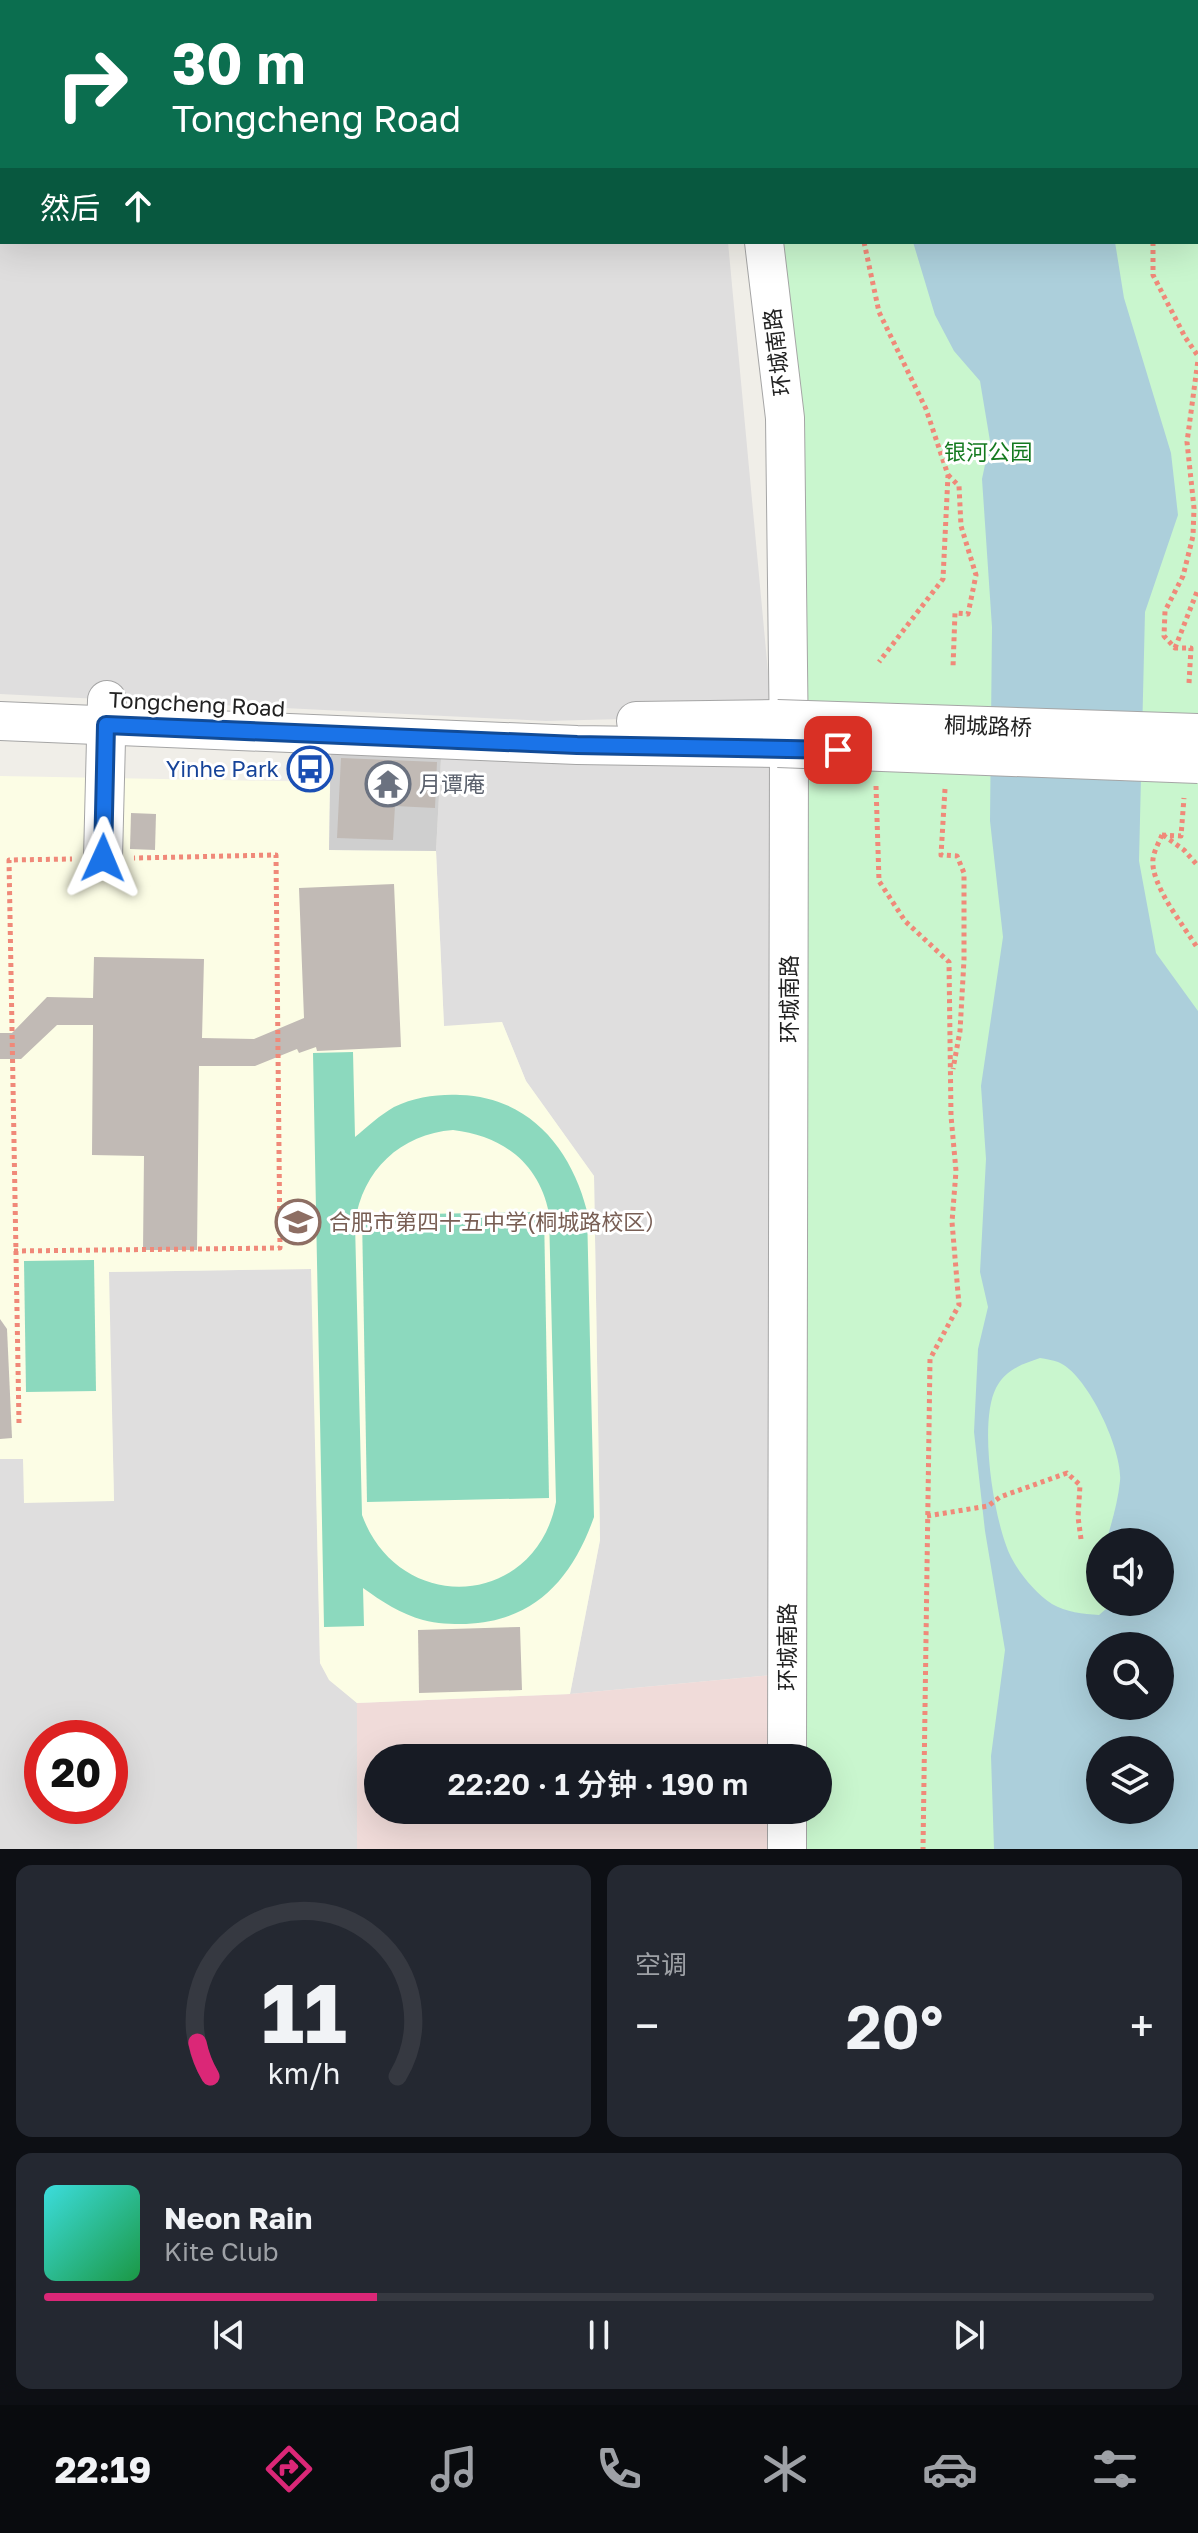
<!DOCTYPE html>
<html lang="zh">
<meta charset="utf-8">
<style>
:root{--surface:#171b24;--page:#242831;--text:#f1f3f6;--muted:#9ea1a6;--line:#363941;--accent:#db2777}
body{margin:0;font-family:"Golos Text","Noto Sans SC",sans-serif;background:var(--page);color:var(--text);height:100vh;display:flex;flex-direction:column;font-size:30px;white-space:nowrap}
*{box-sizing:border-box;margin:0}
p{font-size:26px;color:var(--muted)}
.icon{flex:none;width:44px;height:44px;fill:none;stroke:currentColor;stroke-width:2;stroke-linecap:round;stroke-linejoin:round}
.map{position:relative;height:1849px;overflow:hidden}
.details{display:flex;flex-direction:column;gap:16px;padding:16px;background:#0d0f14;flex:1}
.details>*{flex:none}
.banner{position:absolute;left:0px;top:0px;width:1198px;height:244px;box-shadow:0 8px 32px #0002;background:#0b6e4f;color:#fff;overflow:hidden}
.fabs{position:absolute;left:1086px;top:1528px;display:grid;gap:16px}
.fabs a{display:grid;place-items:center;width:88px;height:88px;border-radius:50%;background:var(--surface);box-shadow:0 8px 32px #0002;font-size:40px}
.speed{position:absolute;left:24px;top:1720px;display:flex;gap:16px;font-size:40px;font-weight:700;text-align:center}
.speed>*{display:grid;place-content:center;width:104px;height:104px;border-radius:50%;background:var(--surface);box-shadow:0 8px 32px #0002;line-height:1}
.speed .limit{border:12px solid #d22;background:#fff;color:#111}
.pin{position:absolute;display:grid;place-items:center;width:68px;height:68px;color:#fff;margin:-34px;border-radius:16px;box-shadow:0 4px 12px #0006}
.me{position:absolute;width:88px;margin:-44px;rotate:1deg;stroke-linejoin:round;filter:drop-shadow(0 0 6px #0008)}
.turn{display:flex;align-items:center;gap:28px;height:168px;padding:0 40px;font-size:36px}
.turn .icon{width:104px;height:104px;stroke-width:2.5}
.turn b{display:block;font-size:56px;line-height:68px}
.then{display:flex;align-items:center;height:76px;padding:0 40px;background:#0003;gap:16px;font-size:30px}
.big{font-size:60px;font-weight:600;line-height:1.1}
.details .widget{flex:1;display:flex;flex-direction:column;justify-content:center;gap:12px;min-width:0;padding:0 28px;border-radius:16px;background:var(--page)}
.details .dial{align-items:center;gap:0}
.dial svg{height:208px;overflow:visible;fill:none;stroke:var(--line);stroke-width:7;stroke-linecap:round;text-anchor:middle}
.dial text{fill:var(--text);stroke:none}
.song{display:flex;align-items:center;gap:24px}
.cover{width:96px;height:96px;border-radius:12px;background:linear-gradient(135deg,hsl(180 70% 55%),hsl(140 70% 35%))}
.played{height:8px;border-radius:4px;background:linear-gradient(90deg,var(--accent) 30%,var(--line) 30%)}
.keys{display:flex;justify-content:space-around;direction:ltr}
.heat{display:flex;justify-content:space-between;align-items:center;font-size:44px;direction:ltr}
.details .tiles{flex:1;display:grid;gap:16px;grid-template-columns:1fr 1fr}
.widget:last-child{grid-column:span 2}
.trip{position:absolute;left:364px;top:1744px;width:468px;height:80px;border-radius:40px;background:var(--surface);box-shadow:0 8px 32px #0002;font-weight:600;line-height:80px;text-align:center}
.dock{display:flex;height:128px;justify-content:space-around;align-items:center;background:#090b0e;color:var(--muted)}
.dock .icon{width:56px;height:56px}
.dock .active{color:var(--accent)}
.dock b{font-size:36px;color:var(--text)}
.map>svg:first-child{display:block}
.residential{fill:#dfdede;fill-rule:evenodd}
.commercial{fill:#f0dbd9}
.education{fill:#fcfde5}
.religious{fill:#cfcfcf}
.park{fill:#c9f6ce;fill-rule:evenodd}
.pitch{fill:#8cd9be;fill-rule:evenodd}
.water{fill:#accfdb;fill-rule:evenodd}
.building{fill:#c1bab5}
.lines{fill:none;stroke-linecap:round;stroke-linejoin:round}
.minor-casing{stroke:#a5a5a5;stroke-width:40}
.path{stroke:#f08979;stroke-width:5;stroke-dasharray:4 4;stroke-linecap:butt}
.minor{stroke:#fff;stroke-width:38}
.minor-bridge-casing{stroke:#a5a5a5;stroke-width:40;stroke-linecap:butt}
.minor-bridge{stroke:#fff;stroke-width:38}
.route-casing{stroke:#114b97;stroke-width:20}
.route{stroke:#1a73e8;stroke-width:14}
.labels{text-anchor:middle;stroke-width:6;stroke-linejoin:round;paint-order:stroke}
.street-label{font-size:22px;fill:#212121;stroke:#fff}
.park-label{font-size:22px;fill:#147a1f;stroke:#fff}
.transit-label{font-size:22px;fill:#164399;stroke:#fff;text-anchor:end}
.worship-label{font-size:22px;fill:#5b616d;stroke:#fff;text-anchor:start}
.education-label{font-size:22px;fill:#785e54;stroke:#fff;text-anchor:start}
</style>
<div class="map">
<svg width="1198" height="1849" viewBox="0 0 1198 1849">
<rect width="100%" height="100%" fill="#f0eee8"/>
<g class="residential">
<polygon points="0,0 706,0 706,2 2,2 2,242 728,242 772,715 546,721 0,694"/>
<polygon points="442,740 778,748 773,1675 570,1694 600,1540 594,1176 526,1081 502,1022 444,1027 436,851"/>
<path d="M312,1269l8,394 10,17 27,23v146h-357v-390l23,-1 91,42 -6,-228zM42,1738h68v68h-68z"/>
</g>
<polygon class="commercial" points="773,1675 775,1758 378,1758 378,1810 777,1810 778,1849 357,1849 357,1703 570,1694"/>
<polygon class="education" points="0,776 330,782 329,850 436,851 444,1026 502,1022 526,1081 594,1176 600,1540 570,1694 357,1703 329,1680 320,1663 311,1269 109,1272 114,1501 24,1503 23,1459 0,1459"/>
<polygon class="religious" points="331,734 442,740 436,851 329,850"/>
<path class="park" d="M737,0h461v1849h-402l1,-39h21v-52h-21l-1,-1105 -37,-411h437v-240zM1100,1542h60v60h-60zM1100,1646h60v60h-60zM1100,1750h60v60h-60z"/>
<g class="pitch">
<path d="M353,1052l2,85c12,-10 25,-22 39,-30 21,-10 44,-13 66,-12 69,2 111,53 127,116l7,306c-22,62 -59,104 -128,107 -15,0 -29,0 -43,-4 -22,-6 -42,-19 -60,-32l1,38 -40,1 -11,-574zM453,1130c50,6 86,33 96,83l7,289c-21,107 -157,114 -194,13l-7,-292c7,-53 46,-89 98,-93z"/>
<polygon points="544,1212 549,1498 367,1502 362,1215"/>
<polygon points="94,1260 96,1391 26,1392 24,1261"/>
</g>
<path class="water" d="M913,242h202l9,56 47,155 7,62 -33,97 -6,249 17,92 42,58v838h-204l-3,-93 14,-106 -20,-119 -11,-99 4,-83 10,-42 -8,-35 6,-113 -5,-73 22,-149 -13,-116 2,-194 -10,-148 8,-38 -10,-60 -26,-30 -19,-36zM1040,1358c6,1 13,2 18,4 29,11 65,89 62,119 -2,20 -8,41 -14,61h54v60h-53l-1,7 -7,6c-16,-1 -33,-3 -47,-11 -16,-10 -33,-31 -41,-47 -17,-34 -33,-134 -15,-169 9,-18 26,-24 44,-30zM1100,1646h60v60h-60zM1100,1750h60v60h-60z"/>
<g class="building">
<polygon points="341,758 437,762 435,808 395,806 393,840 337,838"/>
<polygon points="131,813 156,814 155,850 130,849"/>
<polygon points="394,884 401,1047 317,1051 316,1047 299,1053 297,1049 255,1066 199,1066 197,1250 143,1250 144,1156 92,1155 93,1025 57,1025 21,1059 0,1059 0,1033 12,1033 47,997 93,998 94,957 204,959 202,1038 254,1039 304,1018 299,888"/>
<polygon points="0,1319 7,1329 12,1438 0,1439"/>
<polygon points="520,1627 522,1690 419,1693 418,1630"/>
</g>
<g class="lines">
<g class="minor-casing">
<g id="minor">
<polyline points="735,0 735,2"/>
<polyline points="764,242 785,418 789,747 787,1758"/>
<polyline points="0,721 577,745 778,748"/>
<polyline points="636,721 777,719"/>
<polyline points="103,858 107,700"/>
<polyline points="787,1849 787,1810"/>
</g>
</g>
<g class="path">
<polyline points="812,0 813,2"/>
<polyline points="1113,0 1113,2"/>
<polyline points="1176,0 1177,2"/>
<polyline points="1011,2 1013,0"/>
<polyline points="1196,47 1198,52"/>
<polyline points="864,242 879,312 926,409 948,475 943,579 879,662"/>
<polyline points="1153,242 1153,275 1185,337 1198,356"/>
<polyline points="948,475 959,486 961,526 976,575 968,614 955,613 953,667"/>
<polyline points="1175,648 1198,589"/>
<polyline points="1189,683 1191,648 1175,648 1164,636 1165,611 1183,576 1193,536 1194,508 1187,442 1198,360"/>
<polyline points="876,786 879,881 905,921 949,962 951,1116 956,1171 952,1222 959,1305 930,1359 923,1849"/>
<polyline points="945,789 941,855 957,856 964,873 964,960 960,1031 953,1069"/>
<path d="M1162,835c-3,7 -8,16 -9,24 -3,26 32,68 45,90"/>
<polyline points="1162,835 1181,836 1184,798"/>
<polyline points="1163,835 1184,850 1198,866"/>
<polyline points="14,1251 280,1248 276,855 134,858"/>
<polyline points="19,1423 9,860 72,859"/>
<polyline points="927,1516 988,1506 1000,1497 1067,1473 1080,1485 1078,1517 1081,1539"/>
</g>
<use href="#minor" class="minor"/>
<g class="minor-bridge-casing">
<g id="minor-bridge">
<polyline points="777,719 1198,733"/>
<polyline points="778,748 1198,764"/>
</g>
</g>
<use href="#minor-bridge" class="minor-bridge"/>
</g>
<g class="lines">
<g class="route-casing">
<polyline id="route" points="103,858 106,725 577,745 838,750"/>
</g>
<use href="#route" class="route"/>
</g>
<defs>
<g id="bus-ring" transform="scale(2.3)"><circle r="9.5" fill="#fff" stroke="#1a4fb4" stroke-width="1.5"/><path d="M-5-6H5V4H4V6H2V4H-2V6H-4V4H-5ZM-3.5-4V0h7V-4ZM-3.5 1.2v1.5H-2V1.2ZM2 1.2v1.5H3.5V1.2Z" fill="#1a4fb4"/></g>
<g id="temple-ring" transform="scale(2.3)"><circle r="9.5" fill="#fff" stroke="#6b7280" stroke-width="1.5"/><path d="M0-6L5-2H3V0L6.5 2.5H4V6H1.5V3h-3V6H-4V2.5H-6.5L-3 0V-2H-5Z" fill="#6b7280"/></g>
<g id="school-ring" transform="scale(2.3)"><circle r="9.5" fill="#fff" stroke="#8d6e63" stroke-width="1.5"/><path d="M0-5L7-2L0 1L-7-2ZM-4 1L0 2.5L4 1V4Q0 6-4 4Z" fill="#8d6e63"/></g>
</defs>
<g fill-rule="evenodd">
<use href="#bus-ring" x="310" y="769"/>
<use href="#temple-ring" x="388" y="784"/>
<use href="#school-ring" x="298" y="1222"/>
</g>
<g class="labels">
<g class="street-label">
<text transform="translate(777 352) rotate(-97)" y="8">环城南路</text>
<text transform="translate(197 704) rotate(3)" y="8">Tongcheng Road</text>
<text transform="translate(988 726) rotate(2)" y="8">桐城路桥</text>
<text transform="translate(789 999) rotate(-90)" y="8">环城南路</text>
<text transform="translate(787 1647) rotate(-90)" y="8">环城南路</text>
</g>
<g class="park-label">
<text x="988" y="460">银河公园</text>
</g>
<g class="transit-label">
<text x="279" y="777">Yinhe Park</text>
</g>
<g class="worship-label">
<text x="419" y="792">月谭庵</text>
</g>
<g class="education-label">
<text x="329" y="1230">合肥市第四十五中学(桐城路校区）</text>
</g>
</g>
</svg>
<div class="fabs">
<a><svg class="icon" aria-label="sound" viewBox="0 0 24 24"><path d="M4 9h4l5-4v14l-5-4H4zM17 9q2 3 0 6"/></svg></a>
<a><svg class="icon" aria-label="search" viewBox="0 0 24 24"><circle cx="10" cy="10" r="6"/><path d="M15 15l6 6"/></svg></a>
<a><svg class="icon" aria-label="layers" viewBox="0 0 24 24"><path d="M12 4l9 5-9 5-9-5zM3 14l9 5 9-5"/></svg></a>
</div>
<div class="speed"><div class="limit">20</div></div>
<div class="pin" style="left:838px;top:750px;background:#d93025"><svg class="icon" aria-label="arrive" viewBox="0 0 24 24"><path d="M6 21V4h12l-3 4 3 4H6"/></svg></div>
<svg class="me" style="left:103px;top:858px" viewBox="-20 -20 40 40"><path d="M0-17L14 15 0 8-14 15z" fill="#1a73e8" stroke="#fff" stroke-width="4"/></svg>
<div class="trip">22:20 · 1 分钟 · 190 m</div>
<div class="banner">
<div class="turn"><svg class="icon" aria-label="right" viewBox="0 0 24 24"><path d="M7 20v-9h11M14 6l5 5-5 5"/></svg><div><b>30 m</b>Tongcheng Road</div></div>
<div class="then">然后<svg class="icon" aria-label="ahead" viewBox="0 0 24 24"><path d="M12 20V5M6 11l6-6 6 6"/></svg></div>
</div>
</div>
<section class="details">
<div class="tiles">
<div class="widget dial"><svg viewBox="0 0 100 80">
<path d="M14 69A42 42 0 1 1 86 69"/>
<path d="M14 69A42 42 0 0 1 9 56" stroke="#db2777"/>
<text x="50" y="56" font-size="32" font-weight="700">11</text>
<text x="50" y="72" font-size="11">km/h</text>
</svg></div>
<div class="widget"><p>空调</p>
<div class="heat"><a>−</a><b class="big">20°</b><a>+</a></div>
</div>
<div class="widget">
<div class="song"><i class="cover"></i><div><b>Neon Rain</b><p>Kite Club</p></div></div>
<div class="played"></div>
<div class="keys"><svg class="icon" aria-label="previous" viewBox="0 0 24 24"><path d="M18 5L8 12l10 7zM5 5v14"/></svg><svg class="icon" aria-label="pause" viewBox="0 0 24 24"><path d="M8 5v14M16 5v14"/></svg><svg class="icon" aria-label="next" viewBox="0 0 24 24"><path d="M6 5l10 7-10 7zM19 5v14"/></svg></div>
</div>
</div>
</section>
<nav class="dock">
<b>22:19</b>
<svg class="icon active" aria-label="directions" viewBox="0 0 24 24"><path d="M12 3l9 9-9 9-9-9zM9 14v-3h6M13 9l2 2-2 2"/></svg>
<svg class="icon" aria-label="music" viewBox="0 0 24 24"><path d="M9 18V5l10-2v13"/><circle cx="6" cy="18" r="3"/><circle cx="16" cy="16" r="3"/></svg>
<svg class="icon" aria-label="phone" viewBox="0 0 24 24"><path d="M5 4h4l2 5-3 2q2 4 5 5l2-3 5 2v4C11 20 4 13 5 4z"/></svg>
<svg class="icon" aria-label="climate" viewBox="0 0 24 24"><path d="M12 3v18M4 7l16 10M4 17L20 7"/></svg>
<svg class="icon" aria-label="car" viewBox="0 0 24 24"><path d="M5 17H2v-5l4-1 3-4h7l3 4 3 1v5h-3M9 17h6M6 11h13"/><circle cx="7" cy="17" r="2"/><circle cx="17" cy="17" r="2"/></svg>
<svg class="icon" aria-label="filters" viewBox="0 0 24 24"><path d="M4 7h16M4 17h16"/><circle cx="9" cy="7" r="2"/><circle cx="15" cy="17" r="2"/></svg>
</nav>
